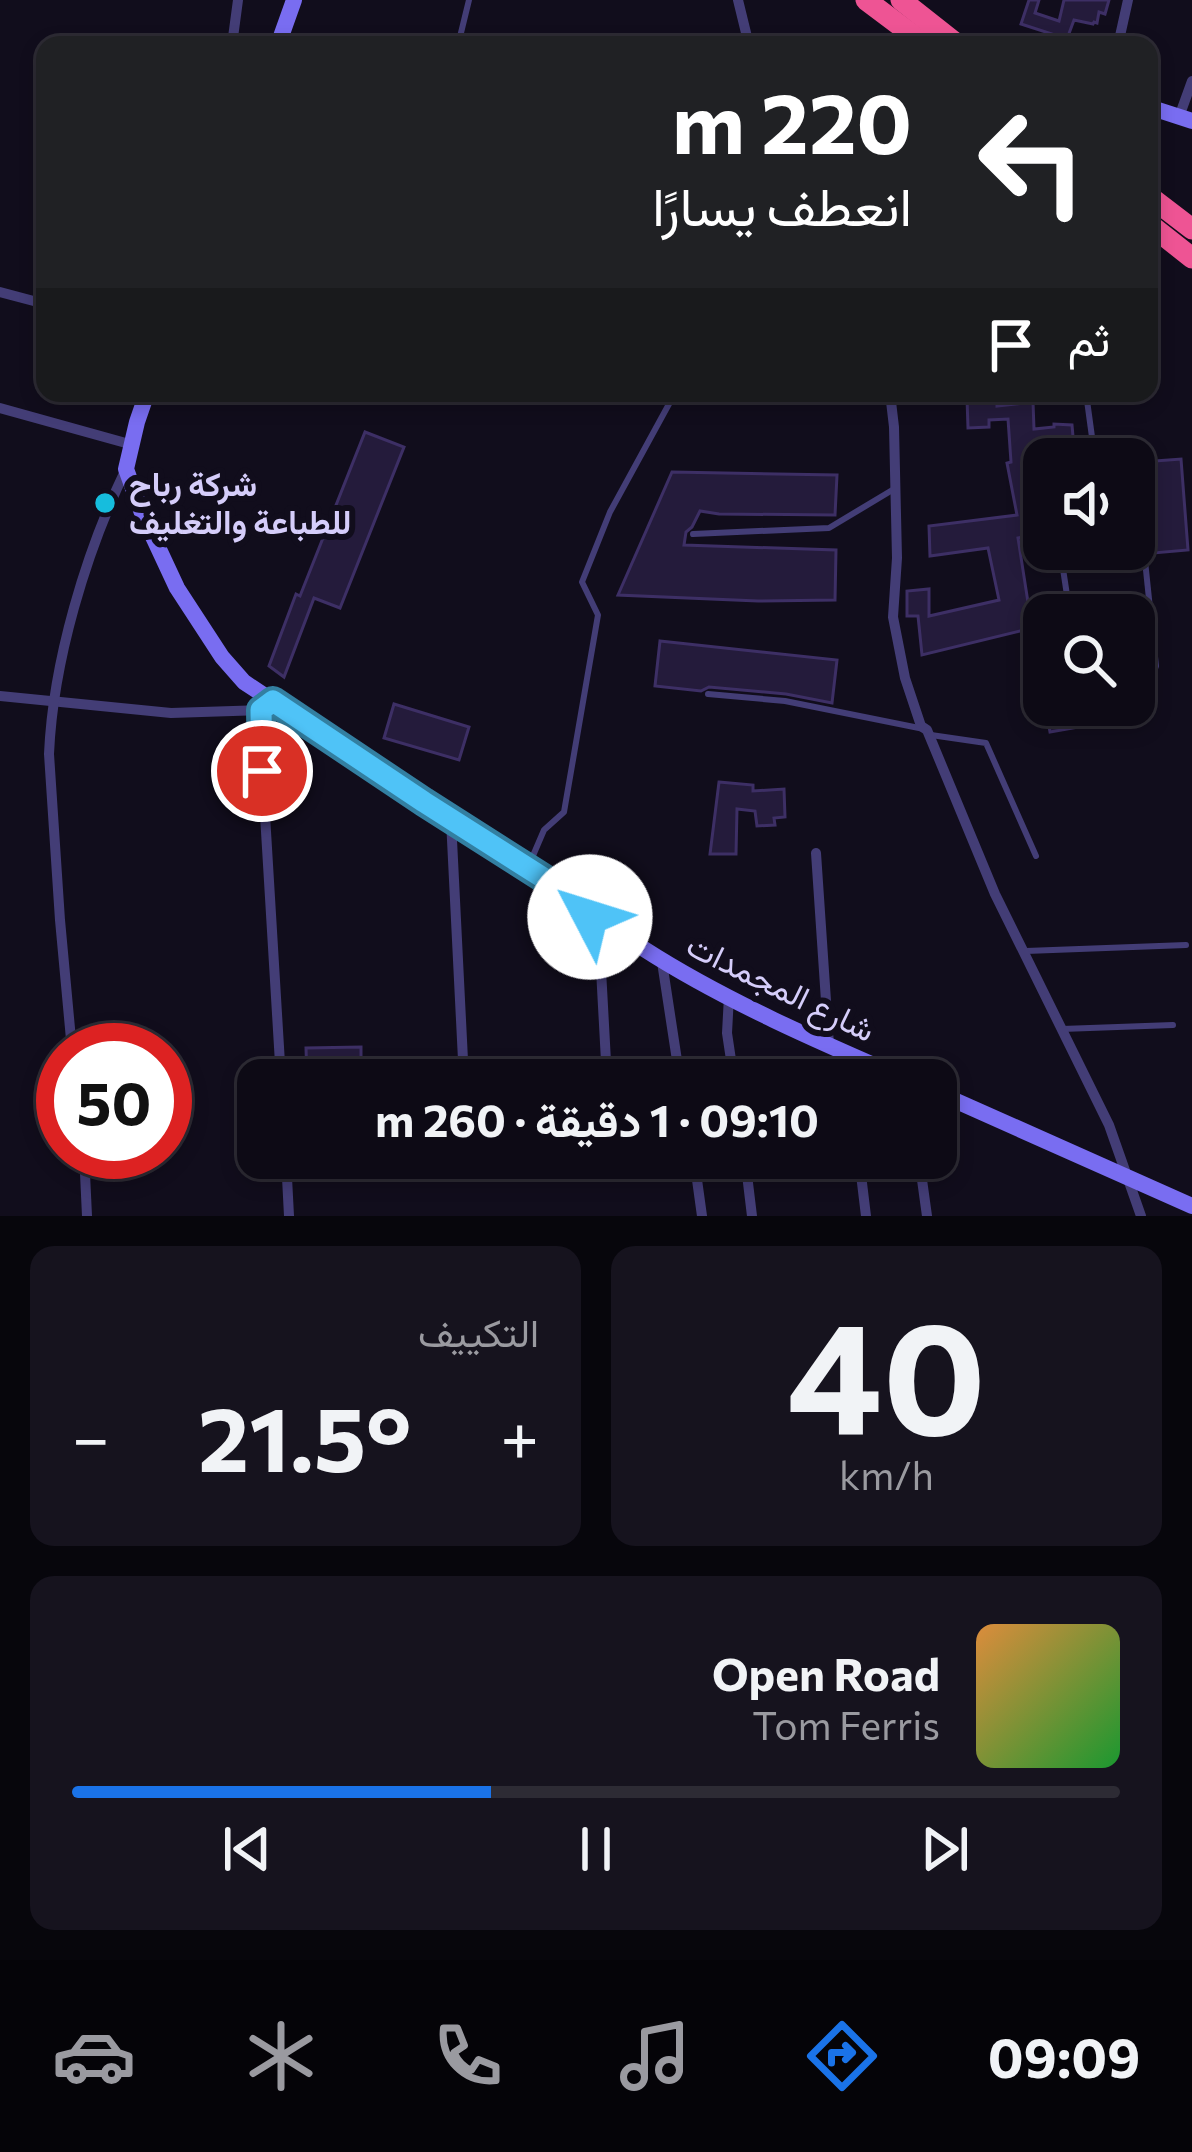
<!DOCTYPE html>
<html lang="ar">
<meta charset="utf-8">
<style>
:root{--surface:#0d0a15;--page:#16131e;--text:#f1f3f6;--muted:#9a9aa0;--line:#2d2b34;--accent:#1a73e8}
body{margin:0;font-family:Commissioner,Vazirmatn,sans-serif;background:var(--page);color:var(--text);direction:rtl;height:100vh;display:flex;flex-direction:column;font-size:45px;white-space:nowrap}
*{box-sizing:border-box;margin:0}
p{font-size:39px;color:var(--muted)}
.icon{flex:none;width:66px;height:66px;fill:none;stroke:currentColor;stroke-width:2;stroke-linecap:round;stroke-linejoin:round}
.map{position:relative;height:1216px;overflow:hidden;direction:ltr}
.sheet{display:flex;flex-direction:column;gap:30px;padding:30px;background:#07060c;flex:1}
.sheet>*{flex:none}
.banner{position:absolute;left:36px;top:36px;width:1122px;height:366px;border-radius:24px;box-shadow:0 6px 18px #0003,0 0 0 3px var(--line);direction:rtl;background:#202124;color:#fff;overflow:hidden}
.controls{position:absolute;left:1023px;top:438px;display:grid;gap:24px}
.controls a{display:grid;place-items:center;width:132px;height:132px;border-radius:24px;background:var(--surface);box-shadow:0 6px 18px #0003,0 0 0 3px var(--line);font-size:60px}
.speed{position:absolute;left:36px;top:1023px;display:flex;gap:24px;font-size:60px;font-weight:700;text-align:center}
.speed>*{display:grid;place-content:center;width:156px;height:156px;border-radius:50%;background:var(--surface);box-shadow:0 6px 18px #0003,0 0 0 3px var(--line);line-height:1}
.speed .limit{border:18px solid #d22;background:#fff;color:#111}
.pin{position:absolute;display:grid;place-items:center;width:102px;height:102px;color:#fff;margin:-51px;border:6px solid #fff;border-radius:50%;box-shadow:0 3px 12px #0007}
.me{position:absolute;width:132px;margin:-66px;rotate:310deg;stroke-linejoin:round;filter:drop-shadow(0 0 9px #0008)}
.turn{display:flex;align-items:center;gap:42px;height:252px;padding:0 48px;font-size:54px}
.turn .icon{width:156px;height:156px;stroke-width:2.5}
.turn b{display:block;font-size:84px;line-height:102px}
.then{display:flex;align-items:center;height:114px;padding:0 48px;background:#0003;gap:24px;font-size:45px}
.big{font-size:90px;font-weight:700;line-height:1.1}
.sheet .card{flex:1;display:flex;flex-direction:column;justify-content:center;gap:18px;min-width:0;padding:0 42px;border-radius:24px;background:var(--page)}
.sheet .dial{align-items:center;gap:0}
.dial b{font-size:156px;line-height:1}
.song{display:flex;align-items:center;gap:36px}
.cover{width:144px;height:144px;border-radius:18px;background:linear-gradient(135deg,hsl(30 70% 55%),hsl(130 70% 35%))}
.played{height:12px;border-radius:6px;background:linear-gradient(90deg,var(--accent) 40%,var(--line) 40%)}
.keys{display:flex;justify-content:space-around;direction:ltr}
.heat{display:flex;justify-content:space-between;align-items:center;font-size:66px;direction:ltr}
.sheet .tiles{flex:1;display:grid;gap:30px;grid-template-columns:1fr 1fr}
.card:last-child{grid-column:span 2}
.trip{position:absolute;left:237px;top:1059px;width:720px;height:120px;border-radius:24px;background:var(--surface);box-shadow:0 6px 18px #0003,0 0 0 3px var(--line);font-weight:700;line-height:120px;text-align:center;direction:rtl}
.tabs{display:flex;height:192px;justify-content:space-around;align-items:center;background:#050408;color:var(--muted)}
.tabs .icon{width:84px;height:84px}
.tabs .active{color:var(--accent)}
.tabs b{font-size:54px;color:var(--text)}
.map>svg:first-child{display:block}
.building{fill:#241b3b;stroke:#3d2f65;stroke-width:3}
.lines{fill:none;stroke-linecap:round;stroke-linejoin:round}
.lane{stroke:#433d76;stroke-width:6}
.street{stroke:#433d76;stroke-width:10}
.secondary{stroke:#796df1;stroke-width:16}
.highway{stroke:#ee5494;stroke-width:21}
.route-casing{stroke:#337fa1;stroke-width:30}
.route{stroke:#4fc3f7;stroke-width:21}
.poi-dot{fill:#16bddd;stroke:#110d1c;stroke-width:4.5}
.labels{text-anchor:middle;stroke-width:12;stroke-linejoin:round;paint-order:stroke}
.poi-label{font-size:33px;font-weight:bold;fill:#d5cdfa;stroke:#110d1c;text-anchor:start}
.street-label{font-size:33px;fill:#d5cdfa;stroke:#110d1c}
</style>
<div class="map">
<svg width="1192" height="1216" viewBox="0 0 1192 1216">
<rect width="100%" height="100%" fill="#110d1c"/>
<g class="building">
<polygon points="1029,0 1039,0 1035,13 1059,21 1064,0 1109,0 1105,14 1099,12 1097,23 1094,22 1093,24 1074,20 1067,39 1021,24"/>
<polygon points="988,397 997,399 997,406 1033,402 1034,429 1054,427 1054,424 1072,425 1074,448 1039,452 1044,482 1044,533 1018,538 1032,628 922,655 918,616 907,616 907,591 929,589 929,616 999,600 988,548 930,556 929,526 1017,515 1007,463 1011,462 1008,419 989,420 989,427 968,428 967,398"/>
<polygon points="365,432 404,447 340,608 314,598 284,677 269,666 296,594 300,596"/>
<polygon points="1181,459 1188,550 1154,553 1145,479 1140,477 1142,462"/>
<polygon points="672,472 837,475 835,515 719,514 700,511 692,527 686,532 684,545 836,550 835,600 758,601 618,595"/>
<polygon points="660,641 837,660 832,703 786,694 709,687 701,691 655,686"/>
<polygon points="394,704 469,727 459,760 384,738"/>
<polygon points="1045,705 1081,705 1084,726 1050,732"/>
<polygon points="719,782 753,785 753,791 784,789 785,817 774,818 775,825 757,826 755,811 737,809 736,854 710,854"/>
<polygon points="361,1047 361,1080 307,1080 306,1048"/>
</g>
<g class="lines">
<g class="lane">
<polyline points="458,45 469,0"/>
<polyline points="1086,393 1095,459"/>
<path d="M1134,495l5,8 17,163c-4,12 -9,15 -22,16"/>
<polyline points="693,534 829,528 894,489"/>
<polyline points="1060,549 1070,615"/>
<polyline points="708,694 785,701 924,729"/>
<polyline points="931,735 986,743 1036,856"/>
<polyline points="529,865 544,830 564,812 598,615 582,582 610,512 675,393"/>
<polyline points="1026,951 1186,945"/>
<polyline points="1062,1029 1173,1025"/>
</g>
<g class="street">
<polyline points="738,0 749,45"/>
<polyline points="232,45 238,0"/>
<polyline points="1118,45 1128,0"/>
<polyline points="1179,117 1192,81"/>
<polyline points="0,292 45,304"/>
<polyline points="890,393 894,427 897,558 893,617 905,678 921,726 927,730 995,894 1109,1125 1141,1216"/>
<polyline points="0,408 133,445"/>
<polyline points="0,696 171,713 261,710"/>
<polyline points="273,701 261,710 260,732 281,1080"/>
<polyline points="451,820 464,1080"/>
<polyline points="816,853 829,1045"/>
<polyline points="605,926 600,951 607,1080"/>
<polyline points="662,962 680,1080"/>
<polyline points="729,996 727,1033 734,1080"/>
<path d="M72,1050l-12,-130 -11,-166c4,-93 37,-202 77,-285"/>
<polyline points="845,1053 849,1080"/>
<polyline points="84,1152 87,1216"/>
<polyline points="286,1158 289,1216"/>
<polyline points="617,1158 617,1159"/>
<polyline points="694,1158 702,1216"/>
<polyline points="745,1158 752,1216"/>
<polyline points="859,1158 866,1216"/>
<polyline points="919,1158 927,1216"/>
</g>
<g class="secondary">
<polyline points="278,45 294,0"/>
<polyline points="1149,107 1192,121"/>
<path d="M147,393l-10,29 -11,47 16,44 35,75 45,69 22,25 180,120 154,98c16,24 41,33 66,49 81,52 176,93 264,131"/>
<polyline points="936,1092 1192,1206"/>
</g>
<g class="highway">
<polyline points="866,0 926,45"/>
<polyline points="901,0 958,45"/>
<polyline points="1149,196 1192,229"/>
<polyline points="1149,224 1192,258"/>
</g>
</g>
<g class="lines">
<g class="route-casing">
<polyline id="route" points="262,771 261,710 273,701 424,802 578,900 590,917"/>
</g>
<use href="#route" class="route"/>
</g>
<circle class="poi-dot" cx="105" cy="503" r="12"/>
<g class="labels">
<g class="poi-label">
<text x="129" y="496">شركة رباح<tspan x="129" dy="38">للطباعة والتغليف</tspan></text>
</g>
<g class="street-label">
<text transform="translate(781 987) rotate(26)" y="12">شارع المجمدات</text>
</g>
</g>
</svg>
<div class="controls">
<a><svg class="icon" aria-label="sound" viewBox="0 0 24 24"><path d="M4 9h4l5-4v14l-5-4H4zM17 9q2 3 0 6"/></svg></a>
<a><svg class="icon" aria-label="search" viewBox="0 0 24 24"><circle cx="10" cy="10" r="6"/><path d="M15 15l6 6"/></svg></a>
</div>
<div class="speed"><div class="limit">50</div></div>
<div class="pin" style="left:262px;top:771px;background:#d93025"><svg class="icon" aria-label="arrive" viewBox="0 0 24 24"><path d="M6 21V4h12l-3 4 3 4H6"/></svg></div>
<svg class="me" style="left:590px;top:917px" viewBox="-20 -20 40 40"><circle r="19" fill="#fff"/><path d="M0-13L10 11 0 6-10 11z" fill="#4fc3f7"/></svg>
<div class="trip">09:10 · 1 دقيقة · 260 m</div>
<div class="banner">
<div class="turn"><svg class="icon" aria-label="left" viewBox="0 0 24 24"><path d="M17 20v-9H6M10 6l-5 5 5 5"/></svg><div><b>220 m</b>انعطف يسارًا</div></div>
<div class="then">ثم<svg class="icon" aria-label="arrive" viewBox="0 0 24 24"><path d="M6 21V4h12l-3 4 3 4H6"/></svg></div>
</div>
</div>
<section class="sheet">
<div class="tiles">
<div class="card dial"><b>40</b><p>km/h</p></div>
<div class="card"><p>التكييف</p>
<div class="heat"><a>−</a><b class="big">21.5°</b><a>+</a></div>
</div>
<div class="card">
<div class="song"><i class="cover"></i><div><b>Open Road</b><p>Tom Ferris</p></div></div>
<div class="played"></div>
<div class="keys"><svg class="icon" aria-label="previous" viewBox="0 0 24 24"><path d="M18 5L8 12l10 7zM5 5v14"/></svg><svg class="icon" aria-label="pause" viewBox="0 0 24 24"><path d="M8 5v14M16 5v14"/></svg><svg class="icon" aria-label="next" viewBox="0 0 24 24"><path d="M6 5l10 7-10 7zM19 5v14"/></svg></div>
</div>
</div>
</section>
<nav class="tabs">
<b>09:09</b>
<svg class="icon active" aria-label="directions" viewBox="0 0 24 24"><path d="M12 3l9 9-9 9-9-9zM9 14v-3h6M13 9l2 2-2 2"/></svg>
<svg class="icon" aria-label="music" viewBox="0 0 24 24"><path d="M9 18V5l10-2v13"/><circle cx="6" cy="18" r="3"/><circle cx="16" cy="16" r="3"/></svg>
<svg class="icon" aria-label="phone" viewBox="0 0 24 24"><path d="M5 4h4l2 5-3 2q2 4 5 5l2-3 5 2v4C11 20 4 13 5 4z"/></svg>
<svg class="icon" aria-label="climate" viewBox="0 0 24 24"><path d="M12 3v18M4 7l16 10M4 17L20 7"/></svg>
<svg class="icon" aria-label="car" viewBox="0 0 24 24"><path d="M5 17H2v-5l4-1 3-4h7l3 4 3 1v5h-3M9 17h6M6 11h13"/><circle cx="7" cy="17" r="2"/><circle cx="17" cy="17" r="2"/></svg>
</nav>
